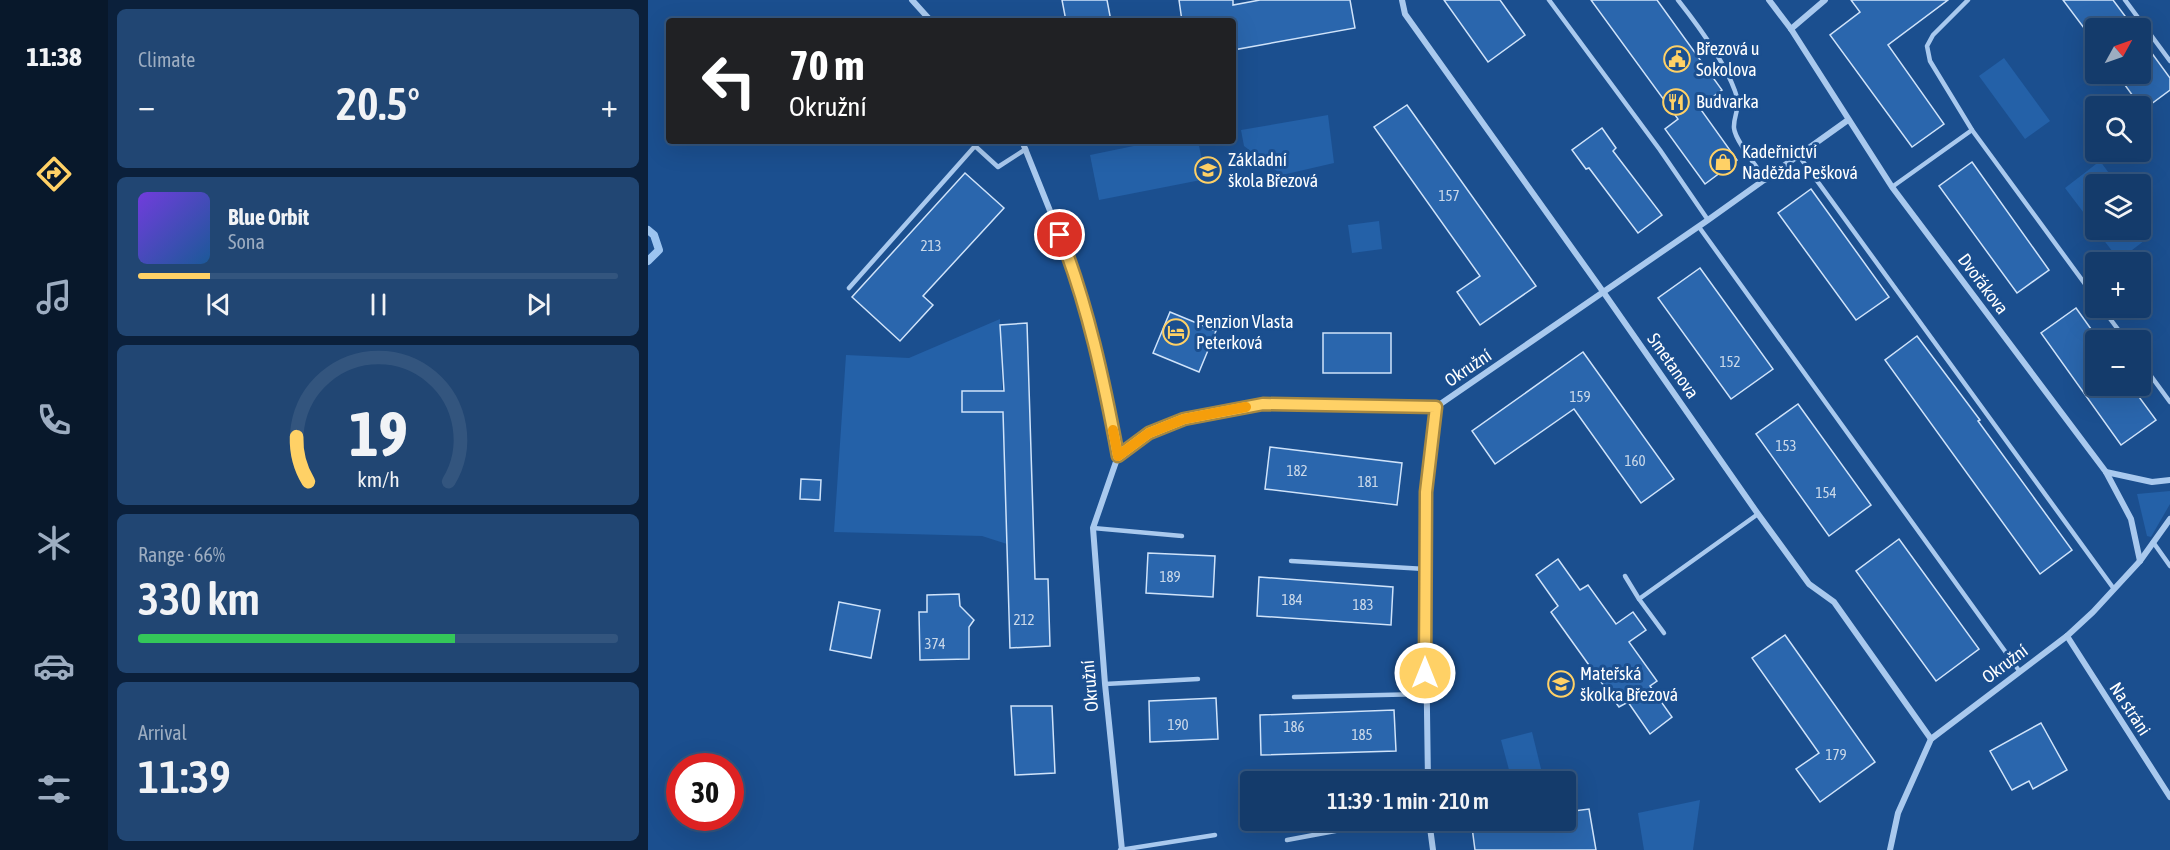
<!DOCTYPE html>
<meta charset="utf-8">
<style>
:root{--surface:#143b6b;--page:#214673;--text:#f1f3f6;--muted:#9dadc1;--line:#33557e;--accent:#ffd166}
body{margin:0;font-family:"Asap Condensed",sans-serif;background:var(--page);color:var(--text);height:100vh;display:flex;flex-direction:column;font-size:22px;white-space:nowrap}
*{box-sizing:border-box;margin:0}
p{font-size:20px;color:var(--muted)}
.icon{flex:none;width:33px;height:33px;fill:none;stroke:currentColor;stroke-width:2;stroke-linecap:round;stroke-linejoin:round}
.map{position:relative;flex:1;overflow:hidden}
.side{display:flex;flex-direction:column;gap:9px;padding:9px;background:#0b203b;width:540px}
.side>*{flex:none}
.hud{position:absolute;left:18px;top:18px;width:570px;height:126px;border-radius:6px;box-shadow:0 6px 24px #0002,0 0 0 2px var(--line);background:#202124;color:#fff;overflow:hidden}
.needle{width:39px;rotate:50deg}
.tools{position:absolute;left:1437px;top:18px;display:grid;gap:12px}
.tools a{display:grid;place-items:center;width:66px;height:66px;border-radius:6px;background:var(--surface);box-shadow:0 6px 24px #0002,0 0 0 2px var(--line);font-size:30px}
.speed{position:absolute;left:18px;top:753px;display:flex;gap:12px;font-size:30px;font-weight:700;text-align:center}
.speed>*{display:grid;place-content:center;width:78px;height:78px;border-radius:50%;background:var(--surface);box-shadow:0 6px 24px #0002,0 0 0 2px var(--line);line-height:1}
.speed .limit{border:9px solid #d22;background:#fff;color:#111}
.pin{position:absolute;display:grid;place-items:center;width:51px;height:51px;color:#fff;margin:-26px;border:3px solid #fff;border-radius:50%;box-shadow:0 2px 6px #0007}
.me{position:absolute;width:66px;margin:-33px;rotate:0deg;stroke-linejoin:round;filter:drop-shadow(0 0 4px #0008)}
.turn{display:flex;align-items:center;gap:21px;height:126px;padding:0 24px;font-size:27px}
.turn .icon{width:78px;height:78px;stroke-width:2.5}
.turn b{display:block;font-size:42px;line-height:51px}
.big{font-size:45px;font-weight:600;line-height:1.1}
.side .widget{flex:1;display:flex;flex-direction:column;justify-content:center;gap:9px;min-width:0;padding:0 21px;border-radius:9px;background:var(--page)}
.side .dial{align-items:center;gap:0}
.dial svg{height:156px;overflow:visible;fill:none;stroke:var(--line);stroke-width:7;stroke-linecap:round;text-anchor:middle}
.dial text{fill:var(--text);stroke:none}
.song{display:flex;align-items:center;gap:18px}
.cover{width:72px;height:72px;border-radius:9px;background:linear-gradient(135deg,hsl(260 70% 55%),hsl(210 70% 35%))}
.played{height:6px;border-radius:3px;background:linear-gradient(90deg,var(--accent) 15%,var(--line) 15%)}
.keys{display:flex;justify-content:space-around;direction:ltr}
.heat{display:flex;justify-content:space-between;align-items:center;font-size:33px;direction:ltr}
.charge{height:9px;border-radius:4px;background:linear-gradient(90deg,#34c759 66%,var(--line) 0)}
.trip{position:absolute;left:592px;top:771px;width:336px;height:60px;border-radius:6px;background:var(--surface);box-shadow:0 6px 24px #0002,0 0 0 2px var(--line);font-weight:600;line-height:60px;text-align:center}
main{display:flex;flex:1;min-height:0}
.tabs{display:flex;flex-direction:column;width:108px;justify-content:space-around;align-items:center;background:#08182b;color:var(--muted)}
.tabs .icon{width:42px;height:42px}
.tabs .on{color:var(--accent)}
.tabs b{font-size:27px;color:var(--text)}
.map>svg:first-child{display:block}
.green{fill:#2461a8}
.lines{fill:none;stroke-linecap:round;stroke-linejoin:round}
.stream{stroke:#9cc4f0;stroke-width:8}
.building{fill:#2a66ad;stroke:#cfe3fa;stroke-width:1.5}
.lane{stroke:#a9c9ee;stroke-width:4.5}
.street{stroke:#a9c9ee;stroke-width:6}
.route-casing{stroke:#a68842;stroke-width:15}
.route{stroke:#ffd166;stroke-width:10}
.slow{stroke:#f59e0b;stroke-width:10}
.labels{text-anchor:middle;stroke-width:6;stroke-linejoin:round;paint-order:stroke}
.number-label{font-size:15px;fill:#cad9ea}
.poi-label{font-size:18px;fill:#fff;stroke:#1b4f8f;text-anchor:start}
.street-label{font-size:18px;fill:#fff;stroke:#1b4f8f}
</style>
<main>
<nav class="tabs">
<b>11:38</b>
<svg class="icon on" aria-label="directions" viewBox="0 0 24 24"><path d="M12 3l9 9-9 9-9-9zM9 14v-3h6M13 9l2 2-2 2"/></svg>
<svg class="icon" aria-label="music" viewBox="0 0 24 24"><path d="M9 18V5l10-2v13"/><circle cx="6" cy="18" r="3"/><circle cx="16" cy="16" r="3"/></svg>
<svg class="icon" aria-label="phone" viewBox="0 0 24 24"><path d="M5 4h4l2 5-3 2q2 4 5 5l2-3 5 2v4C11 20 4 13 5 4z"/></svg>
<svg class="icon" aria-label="climate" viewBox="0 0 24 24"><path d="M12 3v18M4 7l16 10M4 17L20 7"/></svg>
<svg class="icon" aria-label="car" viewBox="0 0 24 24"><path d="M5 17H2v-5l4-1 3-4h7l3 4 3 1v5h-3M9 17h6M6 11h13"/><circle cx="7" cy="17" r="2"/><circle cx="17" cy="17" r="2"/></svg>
<svg class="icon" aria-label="filters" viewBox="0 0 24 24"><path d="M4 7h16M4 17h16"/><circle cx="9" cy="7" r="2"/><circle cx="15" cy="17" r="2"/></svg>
</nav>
<section class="side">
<div class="widget"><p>Climate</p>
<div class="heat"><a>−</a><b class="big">20.5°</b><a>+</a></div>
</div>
<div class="widget">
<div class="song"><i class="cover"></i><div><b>Blue Orbit</b><p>Sona</p></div></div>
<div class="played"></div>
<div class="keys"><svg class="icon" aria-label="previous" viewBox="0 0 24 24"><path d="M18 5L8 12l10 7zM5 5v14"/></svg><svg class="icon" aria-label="pause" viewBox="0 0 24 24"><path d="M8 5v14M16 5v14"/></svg><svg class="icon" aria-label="next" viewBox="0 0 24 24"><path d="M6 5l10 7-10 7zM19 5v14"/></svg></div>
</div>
<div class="widget dial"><svg viewBox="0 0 100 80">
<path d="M14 69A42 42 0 1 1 86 69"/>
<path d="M14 69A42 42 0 0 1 8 46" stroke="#ffd166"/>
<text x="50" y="56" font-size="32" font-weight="700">19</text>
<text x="50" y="72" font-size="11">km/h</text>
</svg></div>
<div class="widget"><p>Range · 66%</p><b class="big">330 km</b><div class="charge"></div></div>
<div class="widget"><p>Arrival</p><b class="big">11:39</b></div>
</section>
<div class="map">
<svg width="1522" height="850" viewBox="0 0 1522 850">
<rect width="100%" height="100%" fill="#1b4f8f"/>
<g class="green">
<polygon points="1356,58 1402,121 1377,139 1331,76"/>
<polygon points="680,115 686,163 634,175 596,146 593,130"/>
<polygon points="510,141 550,141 558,179 451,200 442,155"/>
<polygon points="1452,161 1469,184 1448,184 1448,229 1417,188"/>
<polygon points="1493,217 1505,234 1471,260 1448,230 1492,230"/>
<polygon points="731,221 734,249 704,253 700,225"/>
<polygon points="352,319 359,544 334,536 186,532 198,355 261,358"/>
<polygon points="1522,491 1522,504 1503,537 1499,536 1489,494"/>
<polygon points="884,732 895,777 864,781 853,740"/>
<polygon points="1052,800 1045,850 996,850 990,813"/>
</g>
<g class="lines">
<polyline class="stream" points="0,230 6,235 11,250 0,261"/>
</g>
<g class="building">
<polygon points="414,0 459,0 463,21 418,21"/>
<polygon points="531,0 585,0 585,5 612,0 702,0 707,28 585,50 585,21 534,21"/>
<polygon points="796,0 852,0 877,35 840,62"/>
<polygon points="943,0 1009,0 1074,90 1051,107 1089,160 1057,184 1017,129 1030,119"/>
<polygon points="1203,0 1300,0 1240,45 1296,124 1264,147 1182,35 1212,12"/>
<polygon points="1415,0 1465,0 1486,28 1436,28"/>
<polygon points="1492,37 1522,78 1522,90 1495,110 1469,74 1492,74"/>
<polygon points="759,105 888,286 832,325 809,292 832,276 726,127"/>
<polygon points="954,128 968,148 965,151 1014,215 990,233 941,168 938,169 924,150"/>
<polygon points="1324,162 1401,270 1369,293 1291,186"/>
<polygon points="317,173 356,208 275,296 285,305 252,341 204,297"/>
<polygon points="1163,189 1241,297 1208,320 1130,213"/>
<polygon points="1052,268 1125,369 1083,399 1010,298"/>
<polygon points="1428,308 1448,336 1448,386 1483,386 1508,420 1473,445 1393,333"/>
<polygon points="522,312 568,331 551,372 505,353"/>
<polygon points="379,323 387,579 400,579 402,646 362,648 355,412 314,412 314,391 356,391 352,325"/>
<rect x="675" y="333" width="68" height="40"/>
<polygon points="1269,336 1332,420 1330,421 1424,550 1392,574 1237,360"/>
<polygon points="935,352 1026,479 993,503 926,409 847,464 824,431"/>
<polygon points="1150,404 1223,505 1181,536 1108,434"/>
<polygon points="622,447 754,463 749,505 617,489"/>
<polygon points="153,479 173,480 172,500 152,499"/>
<polygon points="1251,539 1331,649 1288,681 1208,571"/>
<polygon points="500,553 567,556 565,597 498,593"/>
<polygon points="910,559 932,590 940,585 968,624 985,612 998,630 981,642 1009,681 1002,686 1024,717 1002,734 980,702 971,707 903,612 910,606 888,575"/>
<polygon points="611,577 745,587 743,625 609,616"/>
<polygon points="311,594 312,606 326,620 321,627 321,659 272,660 271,612 279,612 279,595"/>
<polygon points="191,602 232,610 223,658 182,650"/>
<polygon points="1137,635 1227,762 1172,802 1148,769 1171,753 1104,658"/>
<polygon points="568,698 570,739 502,742 501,701"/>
<polygon points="363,706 404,706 407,773 367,775"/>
<polygon points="746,710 748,751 613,755 612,715"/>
<polygon points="1393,723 1419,770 1385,789 1381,781 1364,790 1342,751"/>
<polygon points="941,809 948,850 827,850 824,827 864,820 918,820 918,812"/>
</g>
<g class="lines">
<g class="lane">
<polyline points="901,0 1012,150 1060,220"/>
<path d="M1030,0c19,24 47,63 57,91 7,17 -2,24 -1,37 1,13 24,40 32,52"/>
<polyline points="1320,0 1285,35 1279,46 1282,61 1324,130 1448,299"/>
<polyline points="1477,0 1522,61"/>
<polyline points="1151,156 1466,589"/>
<polyline points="1244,187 1324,130"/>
<polyline points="1051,227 1372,672"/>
<polyline points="201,288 327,146 350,167 378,149"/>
<polyline points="1454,308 1478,340"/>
<polyline points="1492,361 1522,402"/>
<polyline points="445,528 534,536"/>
<polyline points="1505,542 1522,566"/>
<polyline points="643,561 777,569"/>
<polyline points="977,576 991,599 1016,633"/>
<polyline points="991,599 1110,514"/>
<polyline points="457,684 550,679"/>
<polyline points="646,697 777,694"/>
<polyline points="639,840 746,820"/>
<polyline points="472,850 567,835"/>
</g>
<g class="street">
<polyline points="264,0 283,21"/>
<polyline points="754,0 757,14 956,293 1110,514 1161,584 1186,602 1283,739"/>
<polyline points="1121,0 1143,29 1244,187 1458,472 1483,519 1492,561"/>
<polyline points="1143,29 1177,0"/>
<polyline points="374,141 429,278 459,399 470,456"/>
<polyline points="1458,472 1504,482 1522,480"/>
<polyline points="1419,636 1522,797"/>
<polyline points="780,782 777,569 779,492 788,407"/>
<polyline points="781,820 785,850"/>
<polyline points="474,850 457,684 445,528 470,456 501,433 536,419 615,404 788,407 1060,220 1200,120"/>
<polyline points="1242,850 1250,813 1283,739 1419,636 1445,612 1492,561 1522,519"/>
</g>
</g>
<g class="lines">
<g class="route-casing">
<path id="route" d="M412,235c28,71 44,146 58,221l31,-23 35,-14 79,-15 173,3 -10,85 -1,181"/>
</g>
<use href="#route" class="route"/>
<polyline class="slow" points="465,430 470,456 501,433 536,419 598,407"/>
</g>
<defs>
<g id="civic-ring" transform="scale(1.35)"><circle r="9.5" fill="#1b4f8f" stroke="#ffd166" stroke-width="1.5"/><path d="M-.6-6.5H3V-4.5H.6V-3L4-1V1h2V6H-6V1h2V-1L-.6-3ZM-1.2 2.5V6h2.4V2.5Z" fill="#ffd166"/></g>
<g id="restaurant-ring" transform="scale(1.35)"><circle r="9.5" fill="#1b4f8f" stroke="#ffd166" stroke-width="1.5"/><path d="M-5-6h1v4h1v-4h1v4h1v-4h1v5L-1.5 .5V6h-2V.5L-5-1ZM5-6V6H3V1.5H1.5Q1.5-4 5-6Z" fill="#ffd166"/></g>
<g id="shop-ring" transform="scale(1.35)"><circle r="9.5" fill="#1b4f8f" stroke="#ffd166" stroke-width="1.5"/><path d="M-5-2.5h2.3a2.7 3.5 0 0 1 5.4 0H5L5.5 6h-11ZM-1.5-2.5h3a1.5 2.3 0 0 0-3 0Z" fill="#ffd166"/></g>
<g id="school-ring" transform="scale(1.35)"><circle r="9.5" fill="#1b4f8f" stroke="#ffd166" stroke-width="1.5"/><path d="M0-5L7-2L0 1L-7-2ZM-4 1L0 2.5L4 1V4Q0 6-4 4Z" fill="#ffd166"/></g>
<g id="hotel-ring" transform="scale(1.35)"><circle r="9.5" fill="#1b4f8f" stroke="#ffd166" stroke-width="1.5"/><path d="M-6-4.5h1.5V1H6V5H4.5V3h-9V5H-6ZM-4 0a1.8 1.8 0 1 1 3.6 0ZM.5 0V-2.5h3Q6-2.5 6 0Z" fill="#ffd166"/></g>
</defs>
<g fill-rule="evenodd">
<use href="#civic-ring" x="1029" y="59"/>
<use href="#restaurant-ring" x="1028" y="102"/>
<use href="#shop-ring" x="1075" y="162"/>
<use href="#school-ring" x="560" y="170"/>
<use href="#hotel-ring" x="528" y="332"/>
<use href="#school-ring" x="913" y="684"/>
</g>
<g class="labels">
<g class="number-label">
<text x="801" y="201">157</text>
<text x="283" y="251">213</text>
<text x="1082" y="367">152</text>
<text x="932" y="402">159</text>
<text x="1138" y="451">153</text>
<text x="987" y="466">160</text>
<text x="649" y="476">182</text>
<text x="720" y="487">181</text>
<text x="1178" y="498">154</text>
<text x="522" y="582">189</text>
<text x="644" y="605">184</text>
<text x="715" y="610">183</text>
<text x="376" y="625">212</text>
<text x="287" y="649">374</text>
<text x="530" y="730">190</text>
<text x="646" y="732">186</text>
<text x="714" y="740">185</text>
<text x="1188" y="760">179</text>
</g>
<g class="poi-label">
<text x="1048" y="55">Březová u<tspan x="1048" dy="21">Sokolova</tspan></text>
<text x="1048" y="108">Budvarka</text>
<text x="1094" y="158">Kadeřnictví<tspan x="1094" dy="21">Naděžda Pešková</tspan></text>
<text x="580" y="166">Základní<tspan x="580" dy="21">škola Březová</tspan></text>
<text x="548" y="328">Penzion Vlasta<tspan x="548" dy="21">Peterková</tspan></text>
<text x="932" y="680">Mateřská<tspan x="932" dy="21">školka Březová</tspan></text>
</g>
<g class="street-label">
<text transform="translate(1335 284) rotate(53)" y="6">Dvořákova</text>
<text transform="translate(1025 366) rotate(55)" y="6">Smetanova</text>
<text transform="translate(820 368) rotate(-34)" y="6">Okružní</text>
<text transform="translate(1357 664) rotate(-37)" y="6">Okružní</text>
<text transform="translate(442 686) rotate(-95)" y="6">Okružní</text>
<text transform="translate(1482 709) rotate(57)" y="6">Na stráni</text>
</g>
</g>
</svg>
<div class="tools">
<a><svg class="needle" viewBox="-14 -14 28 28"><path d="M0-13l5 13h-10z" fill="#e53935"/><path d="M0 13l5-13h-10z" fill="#9dadc1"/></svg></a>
<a><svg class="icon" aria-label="search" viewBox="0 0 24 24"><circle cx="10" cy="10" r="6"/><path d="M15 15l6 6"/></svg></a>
<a><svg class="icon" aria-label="layers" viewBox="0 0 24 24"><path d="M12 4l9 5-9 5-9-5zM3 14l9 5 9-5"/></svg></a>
<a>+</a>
<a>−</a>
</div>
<div class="speed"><div class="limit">30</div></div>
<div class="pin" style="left:412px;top:235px;background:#d93025"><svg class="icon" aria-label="arrive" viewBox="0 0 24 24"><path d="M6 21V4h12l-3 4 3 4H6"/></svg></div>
<svg class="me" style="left:777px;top:673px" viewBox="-20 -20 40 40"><circle r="17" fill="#ffd166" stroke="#fff" stroke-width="3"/><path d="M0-11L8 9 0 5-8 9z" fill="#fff"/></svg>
<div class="trip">11:39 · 1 min · 210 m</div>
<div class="hud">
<div class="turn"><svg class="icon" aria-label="left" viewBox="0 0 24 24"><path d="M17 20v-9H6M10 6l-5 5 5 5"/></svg><div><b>70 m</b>Okružní</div></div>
</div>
</div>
</main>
